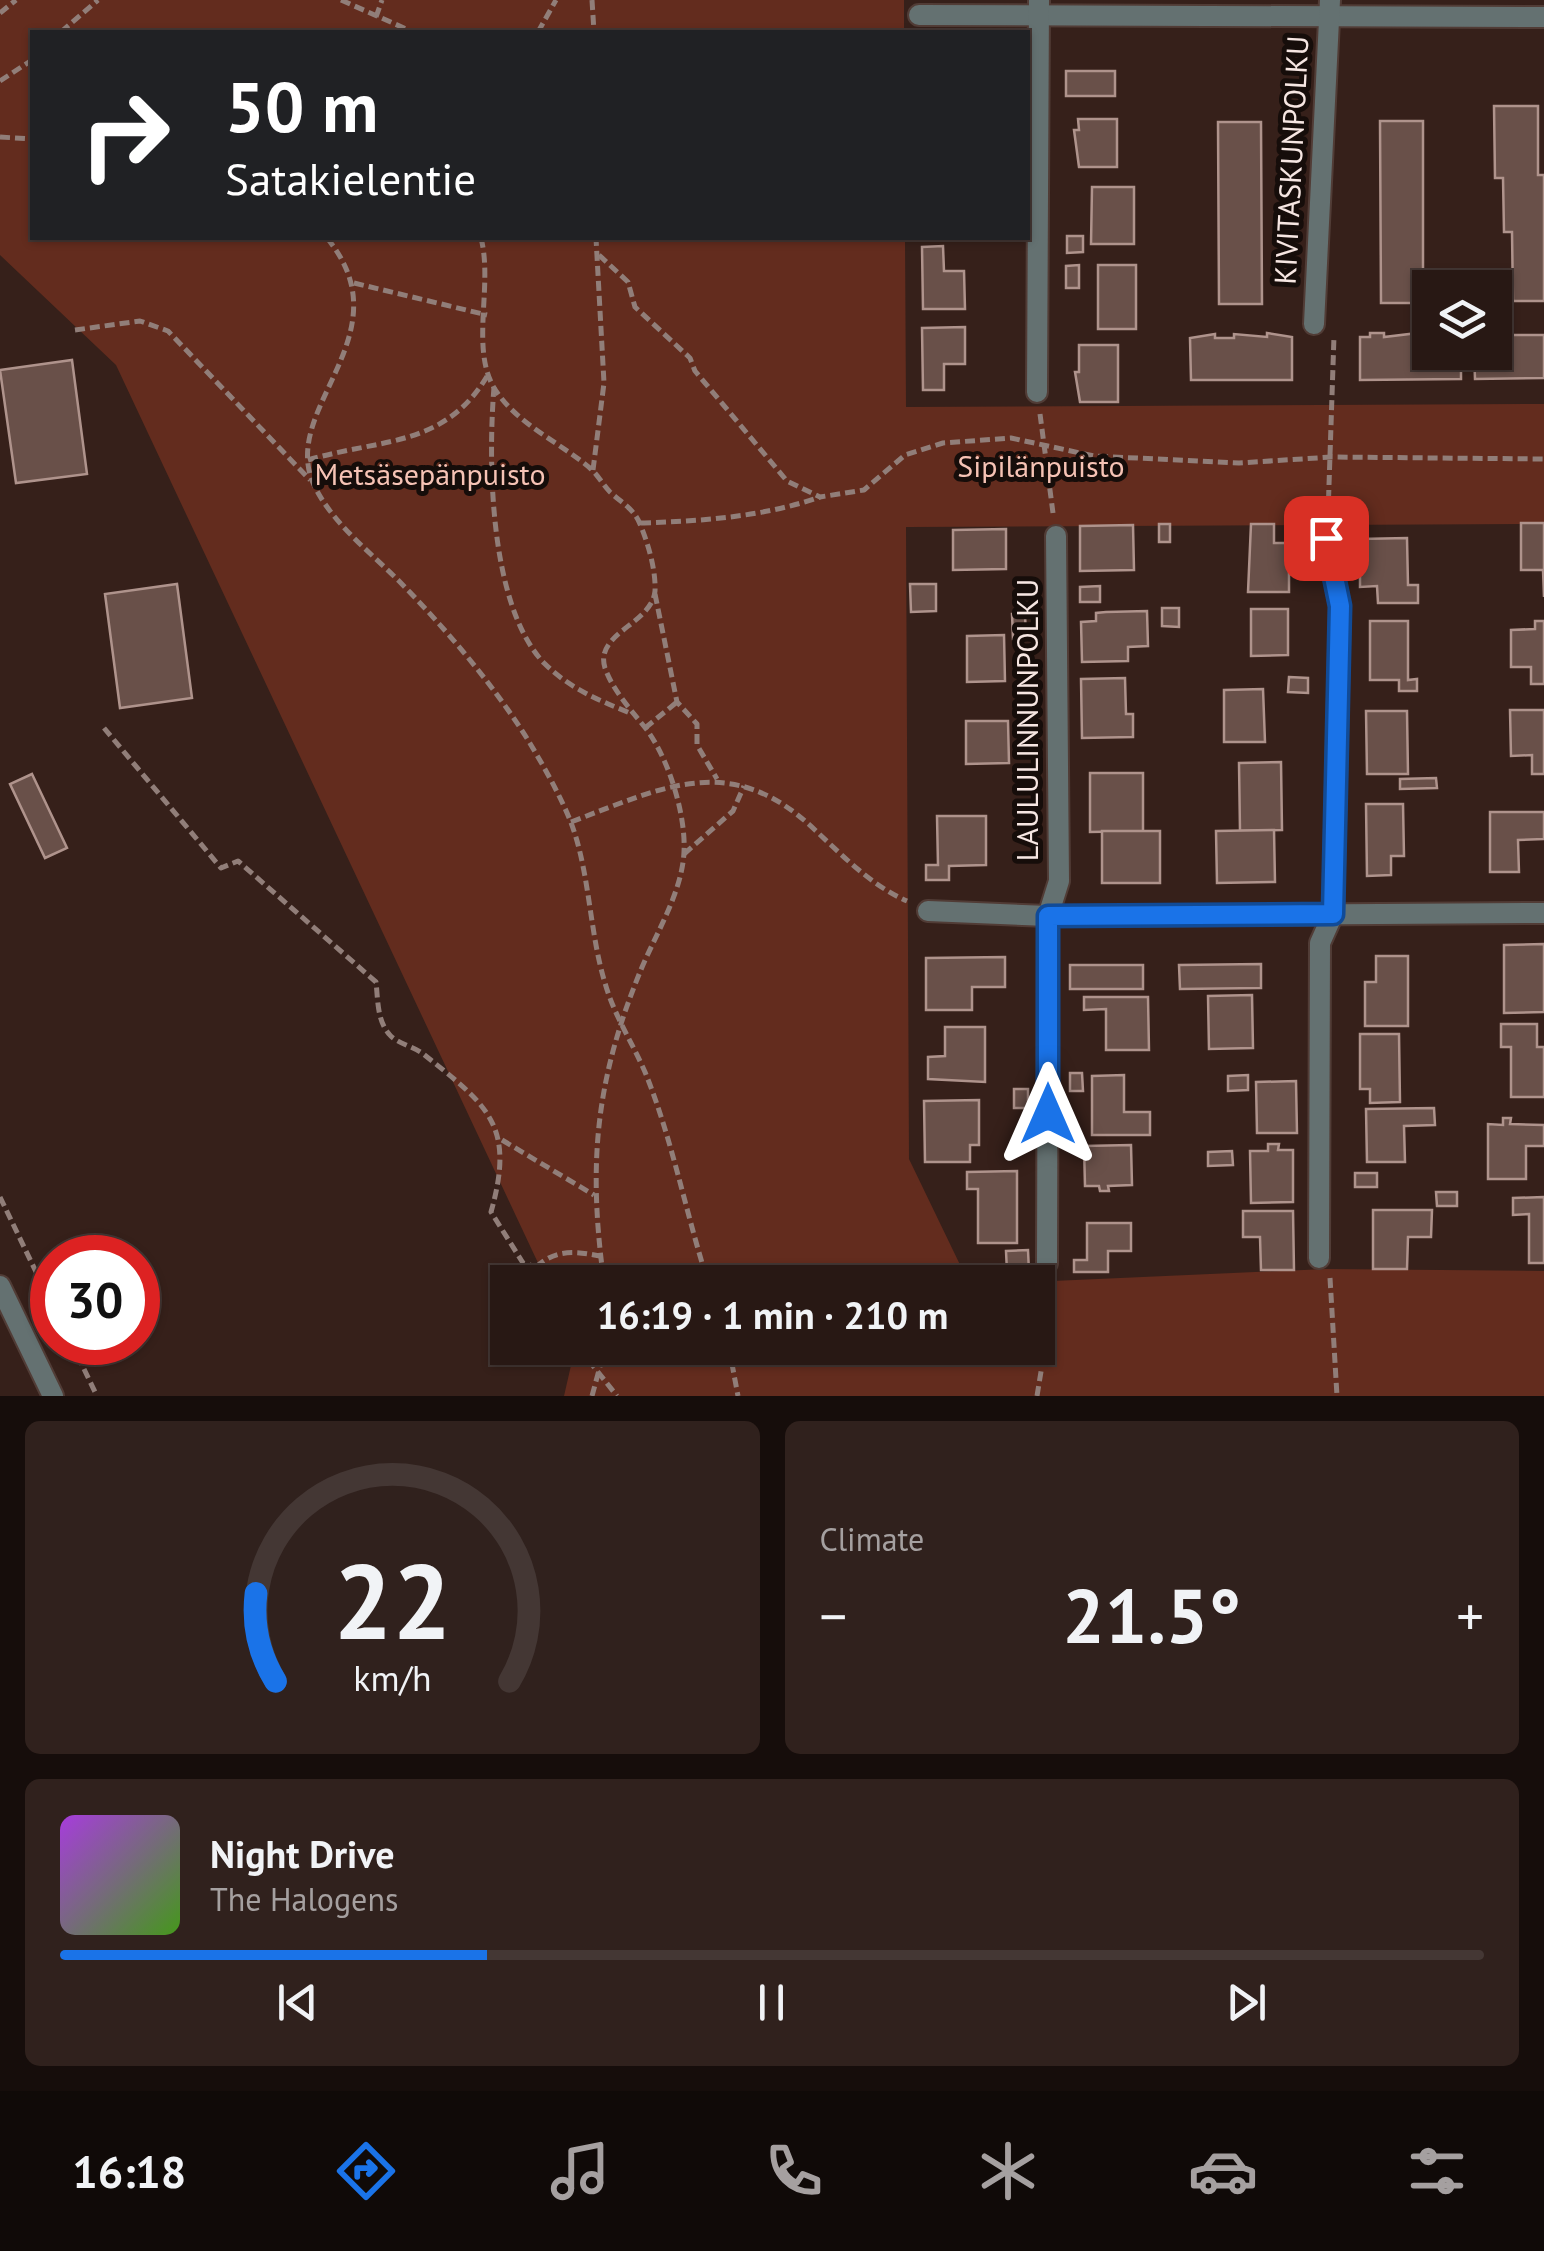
<!DOCTYPE html>
<meta charset="utf-8">
<style>
:root{--surface:#281814;--page:#30211d;--text:#f1f3f6;--muted:#a5a0a0;--line:#443734;--accent:#1a73e8}
body{margin:0;font-family:"PT Sans",sans-serif;background:var(--page);color:var(--text);height:100vh;display:flex;flex-direction:column;font-size:38px;white-space:nowrap}
*{box-sizing:border-box;margin:0}
p{font-size:32px;color:var(--muted)}
.icon{flex:none;width:55px;height:55px;fill:none;stroke:currentColor;stroke-width:2;stroke-linecap:round;stroke-linejoin:round}
.map{position:relative;height:1396px;overflow:hidden}
.details{display:flex;flex-direction:column;gap:25px;padding:25px;background:#160d0b;flex:1}
.details>*{flex:none}
.hud{position:absolute;left:30px;top:30px;width:1000px;height:210px;border-radius:0px;box-shadow:0 2px 8px #0004,0 0 0 2px var(--line);background:#202124;color:#fff;overflow:hidden}
.tools{position:absolute;left:1412px;top:270px;display:grid;gap:20px}
.tools a{display:grid;place-items:center;width:100px;height:100px;border-radius:0px;background:var(--surface);box-shadow:0 2px 8px #0004,0 0 0 2px var(--line);font-size:50px}
.speed{position:absolute;left:30px;top:1235px;display:flex;gap:20px;font-size:50px;font-weight:700;text-align:center}
.speed>*{display:grid;place-content:center;width:130px;height:130px;border-radius:50%;background:var(--surface);box-shadow:0 2px 8px #0004,0 0 0 2px var(--line);line-height:1}
.speed .limit{border:15px solid #d22;background:#fff;color:#111}
.pin{position:absolute;display:grid;place-items:center;width:85px;height:85px;color:#fff;margin:-42px;border-radius:20px;box-shadow:0 5px 15px #0006}
.me{position:absolute;width:110px;margin:-55px;rotate:0deg;stroke-linejoin:round;filter:drop-shadow(0 0 8px #0008)}
.turn{display:flex;align-items:center;gap:35px;height:210px;padding:0 30px;font-size:45px}
.turn .icon{width:130px;height:130px;stroke-width:2.5}
.turn b{display:block;font-size:70px;line-height:85px}
.big{font-size:75px;font-weight:700;line-height:1.1}
.details .tile{flex:1;display:flex;flex-direction:column;justify-content:center;gap:15px;min-width:0;padding:0 35px;border-radius:15px;background:var(--page)}
.details .dial{align-items:center;gap:0}
.dial svg{height:260px;overflow:visible;fill:none;stroke:var(--line);stroke-width:7;stroke-linecap:round;text-anchor:middle}
.dial text{fill:var(--text);stroke:none}
.song{display:flex;align-items:center;gap:30px}
.cover{width:120px;height:120px;border-radius:15px;background:linear-gradient(135deg,hsl(280 70% 55%),hsl(100 70% 35%))}
.played{height:10px;border-radius:5px;background:linear-gradient(90deg,var(--accent) 30%,var(--line) 30%)}
.keys{display:flex;justify-content:space-around;direction:ltr}
.heat{display:flex;justify-content:space-between;align-items:center;font-size:55px;direction:ltr}
.details .tiles{flex:1;display:grid;gap:25px;grid-template-columns:1fr 1fr}
.tile:last-child{grid-column:span 2}
.trip{position:absolute;left:490px;top:1265px;width:565px;height:100px;border-radius:0px;background:var(--surface);box-shadow:0 2px 8px #0004,0 0 0 2px var(--line);font-weight:700;line-height:100px;text-align:center}
.tab-bar{display:flex;height:160px;justify-content:space-around;align-items:center;background:#100a08;color:var(--muted)}
.tab-bar .icon{width:70px;height:70px}
.tab-bar .selected{color:var(--accent)}
.tab-bar b{font-size:45px;color:var(--text)}
.map>svg:first-child{display:block}
.green{fill:#632c1e}
.building{fill:#695049;stroke:#af938c;stroke-width:2.5}
.lines{fill:none;stroke-linecap:round;stroke-linejoin:round}
.street-casing{stroke:#513c36;stroke-width:24}
.path{stroke:#917e79;stroke-width:5;stroke-dasharray:10 5;stroke-linecap:butt}
.street{stroke:#647171;stroke-width:20}
.route-casing{stroke:#114b97;stroke-width:25}
.route{stroke:#1a73e8;stroke-width:18}
.labels{text-anchor:middle;stroke-width:10;stroke-linejoin:round;paint-order:stroke}
.street-label{font-size:30px;fill:#f6e6e2;stroke:#160d0a}
.park-label{font-size:30px;fill:#f6c3b5;stroke:#160d0a}
</style>
<div class="map">
<svg width="1544" height="1396" viewBox="0 0 1544 1396">
<rect width="100%" height="100%" fill="#36201a"/>
<polygon class="green" points="0,0 904,0 904,32 32,32 32,238 905,238 906,407 1544,404 1544,524 906,527 909,1159 964,1273 1036,1275 1053,1281 1326,1269 1544,1271 1544,1396 564,1396 575,1348 1038,1348 1038,1282 547,1282 116,365 0,255"/>
<g class="building">
<rect x="1066" y="71" width="49" height="25"/>
<polygon points="1494,106 1538,106 1538,175 1544,175 1544,301 1513,301 1512,232 1504,232 1503,178 1495,178"/>
<polygon points="1078,119 1117,119 1117,167 1079,167 1074,130 1079,130"/>
<polygon points="1380,121 1423,121 1423,303 1381,303"/>
<polygon points="1218,122 1261,122 1262,304 1219,304"/>
<polygon points="1092,187 1134,187 1134,244 1091,244"/>
<polygon points="1067,236 1083,236 1083,252 1067,253"/>
<polygon points="943,246 944,271 964,271 965,309 923,309 922,247"/>
<polygon points="1079,265 1079,288 1066,288 1066,266"/>
<rect x="1098" y="265" width="38" height="64"/>
<polygon points="965,327 965,364 944,364 944,390 923,390 922,328"/>
<polygon points="1267,333 1292,337 1292,380 1191,380 1190,338 1215,334 1215,338 1234,338 1234,334 1267,337"/>
<polygon points="1370,333 1384,333 1384,337 1418,333 1418,337 1430,337 1430,352 1461,352 1461,379 1360,380 1360,337 1370,337"/>
<polygon points="1495,335 1544,335 1544,378 1475,379 1474,352 1495,352"/>
<polygon points="1079,345 1118,345 1118,402 1080,402 1075,372 1079,372"/>
<polygon points="72,360 87,474 16,483 0,370"/>
<polygon points="1521,523 1544,523 1544,597 1543,570 1521,570"/>
<rect x="1159" y="524" width="11" height="18"/>
<polygon points="1251,524 1274,524 1274,543 1289,543 1289,592 1248,592"/>
<polygon points="1133,525 1134,570 1080,571 1080,526"/>
<polygon points="1006,529 1006,569 953,570 953,530"/>
<polygon points="1407,538 1408,585 1418,585 1418,603 1378,603 1377,586 1360,587 1360,539"/>
<polygon points="177,584 192,698 120,708 105,594"/>
<polygon points="910,584 936,584 936,611 911,612"/>
<polygon points="1100,586 1100,602 1080,602 1080,587"/>
<polygon points="1162,608 1179,608 1179,627 1162,626"/>
<polygon points="1251,609 1288,609 1288,655 1251,656"/>
<polygon points="1147,611 1148,646 1128,647 1128,661 1082,662 1081,622 1096,621 1096,613 1106,612"/>
<polygon points="1012,614 1025,614 1026,638 1013,639"/>
<polygon points="1370,621 1408,621 1408,680 1417,679 1417,691 1399,691 1399,680 1370,680"/>
<polygon points="1535,621 1544,621 1544,684 1531,684 1531,667 1511,667 1511,630 1535,629"/>
<polygon points="1004,635 1005,681 967,682 967,636"/>
<polygon points="1289,677 1308,678 1308,693 1288,692"/>
<polygon points="1125,678 1126,714 1133,714 1133,737 1082,738 1081,679"/>
<polygon points="1263,689 1265,742 1224,742 1224,690"/>
<polygon points="1510,710 1544,710 1544,774 1532,774 1532,755 1511,756"/>
<polygon points="1366,711 1407,711 1408,774 1367,774"/>
<polygon points="966,721 1008,721 1009,763 966,764"/>
<polygon points="1281,762 1282,830 1240,831 1239,763"/>
<polygon points="1090,773 1143,773 1143,831 1090,832"/>
<polygon points="32,774 67,848 45,858 10,784"/>
<polygon points="1436,778 1437,788 1400,789 1400,779"/>
<polygon points="1366,804 1403,804 1404,856 1391,856 1391,875 1367,876"/>
<polygon points="1490,812 1544,812 1544,839 1518,840 1519,872 1490,872"/>
<polygon points="937,816 986,816 986,865 949,866 949,880 926,880 926,865 938,865"/>
<polygon points="1274,830 1275,882 1217,883 1216,831"/>
<rect x="1102" y="831" width="58" height="52"/>
<polygon points="1544,944 1544,1012 1504,1013 1504,945"/>
<polygon points="1376,956 1408,956 1408,1026 1365,1026 1365,982 1376,982"/>
<polygon points="1005,957 1005,987 972,987 972,1010 926,1010 926,958"/>
<polygon points="1261,964 1261,988 1180,989 1179,965"/>
<rect x="1070" y="965" width="73" height="24"/>
<polygon points="1252,995 1253,1048 1209,1049 1208,996"/>
<polygon points="1084,997 1148,997 1149,1050 1106,1050 1106,1009 1084,1010"/>
<polygon points="1501,1024 1537,1024 1537,1047 1544,1047 1544,1097 1511,1097 1511,1047 1501,1047"/>
<polygon points="945,1027 985,1027 985,1082 928,1079 928,1057 945,1056"/>
<polygon points="1360,1034 1399,1034 1400,1102 1370,1103 1370,1089 1360,1089"/>
<polygon points="1070,1073 1082,1073 1083,1091 1070,1091"/>
<polygon points="1124,1075 1124,1112 1150,1112 1150,1135 1092,1135 1092,1076"/>
<polygon points="1248,1075 1248,1090 1228,1091 1228,1076"/>
<polygon points="1296,1081 1297,1133 1257,1133 1256,1082"/>
<rect x="1014" y="1089" width="14" height="19"/>
<polygon points="979,1100 979,1145 970,1145 970,1162 925,1162 924,1101"/>
<polygon points="1434,1108 1435,1125 1404,1126 1405,1162 1367,1162 1366,1109"/>
<polygon points="1503,1118 1511,1118 1510,1124 1544,1125 1544,1146 1526,1146 1526,1179 1488,1179 1488,1124 1503,1125"/>
<polygon points="1268,1144 1279,1144 1278,1150 1293,1150 1293,1202 1251,1203 1250,1151 1268,1151"/>
<polygon points="1131,1145 1132,1185 1108,1186 1109,1191 1100,1191 1099,1186 1085,1186 1084,1146"/>
<polygon points="1232,1151 1233,1165 1208,1166 1208,1152"/>
<polygon points="1017,1171 1017,1243 978,1243 978,1189 967,1189 967,1172"/>
<rect x="1355" y="1173" width="22" height="14"/>
<polygon points="1436,1192 1457,1192 1457,1206 1437,1206"/>
<polygon points="1544,1197 1544,1263 1529,1263 1529,1214 1513,1215 1513,1198"/>
<polygon points="1373,1210 1432,1210 1431,1237 1408,1237 1407,1269 1373,1269"/>
<polygon points="1243,1211 1293,1211 1294,1270 1261,1270 1260,1237 1243,1237"/>
<polygon points="1087,1223 1131,1223 1131,1251 1108,1251 1108,1272 1074,1272 1074,1260 1087,1260"/>
<polygon points="1028,1250 1029,1272 1007,1272 1006,1251"/>
</g>
<g class="lines">
<g class="street-casing">
<g id="street">
<polyline points="919,15 1544,17"/>
<polyline points="1314,324 1330,0"/>
<polyline points="1037,392 1039,0"/>
<polyline points="928,911 1048,916 1544,913"/>
<polyline points="1319,1258 1320,943 1333,914 1340,606 1326,538"/>
<polyline points="1047,1263 1048,916 1059,881 1056,536"/>
<polyline points="0,1286 53,1396"/>
</g>
</g>
<g class="path">
<polyline points="341,0 413,32"/>
<polyline points="592,0 594,32"/>
<polyline points="0,13 16,0"/>
<polyline points="376,17 382,0"/>
<polyline points="61,32 98,0"/>
<polyline points="538,32 556,0"/>
<polyline points="0,81 32,60"/>
<polyline points="0,137 32,139"/>
<path d="M327,238c80,97 -49,170 -13,247 18,38 56,67 85,96 46,47 94,103 129,159 15,25 31,53 42,80 20,51 19,111 35,163 9,32 27,59 40,89 27,66 41,142 63,210"/>
<path d="M481,238c12,46 -10,108 12,148 21,37 67,56 98,83 7,6 12,16 19,23 12,11 24,17 30,32 8,19 16,46 15,67 -3,33 -61,42 -50,77 8,23 27,43 42,62 22,30 39,85 37,122 -2,41 -29,83 -44,120 -45,110 -52,194 -36,310"/>
<polyline points="599,255 628,282 635,307 690,358 695,371 787,481 820,497 864,490 905,455 943,443 1011,438 1094,456 1239,463 1332,457 1544,459"/>
<polyline points="354,283 487,315"/>
<polyline points="75,330 140,321 168,331 310,480"/>
<path d="M494,387c-6,74 -5,218 50,276 25,25 54,37 86,50"/>
<polyline points="1040,414 1053,513"/>
<path d="M308,460c74,-22 138,-12 181,-87"/>
<polyline points="593,470 604,383 596,238"/>
<polyline points="1328,515 1334,336"/>
<path d="M641,523c61,-2 122,-6 179,-26"/>
<polyline points="655,594 677,702 697,724 697,745 717,779"/>
<path d="M104,728l117,140 17,-7 138,121c2,18 1,38 13,52 7,9 23,12 33,19 65,52 94,71 69,159l32,51 13,4 3,15"/>
<polyline points="645,728 677,702"/>
<path d="M571,822c95,-36 161,-71 244,8 28,26 57,56 92,71"/>
<polyline points="684,854 733,811 744,786"/>
<polyline points="502,1140 594,1195"/>
<polyline points="0,1197 52,1305"/>
<path d="M536,1267c20,-18 39,-16 64,-11"/>
<polyline points="1330,1278 1337,1396"/>
<polyline points="71,1342 97,1396"/>
<polyline points="579,1348 617,1396"/>
<polyline points="729,1348 738,1396"/>
<polyline points="592,1396 605,1348"/>
<polyline points="1037,1396 1048,1329 1048,1285"/>
</g>
<use href="#street" class="street"/>
</g>
<g class="lines">
<g class="route-casing">
<polyline id="route" points="1048,1114 1048,916 1333,914 1340,606 1326,538"/>
</g>
<use href="#route" class="route"/>
</g>
<g class="labels">
<g class="street-label">
<text transform="translate(1292 160) rotate(-87)" y="10">KIVITASKUNPOLKU</text>
<text transform="translate(1028 720) rotate(-90)" y="10">LAULULINNUNPOLKU</text>
</g>
<g class="park-label">
<text x="1041" y="477">Sipilänpuisto</text>
<text x="430" y="485">Metsäsepänpuisto</text>
</g>
</g>
</svg>
<div class="tools">
<a><svg class="icon" aria-label="layers" viewBox="0 0 24 24"><path d="M12 4l9 5-9 5-9-5zM3 14l9 5 9-5"/></svg></a>
</div>
<div class="speed"><div class="limit">30</div></div>
<div class="pin" style="left:1326px;top:538px;background:#d93025"><svg class="icon" aria-label="arrive" viewBox="0 0 24 24"><path d="M6 21V4h12l-3 4 3 4H6"/></svg></div>
<svg class="me" style="left:1048px;top:1114px" viewBox="-20 -20 40 40"><path d="M0-17L14 15 0 8-14 15z" fill="#1a73e8" stroke="#fff" stroke-width="4"/></svg>
<div class="trip">16:19 · 1 min · 210 m</div>
<div class="hud">
<div class="turn"><svg class="icon" aria-label="right" viewBox="0 0 24 24"><path d="M7 20v-9h11M14 6l5 5-5 5"/></svg><div><b>50 m</b>Satakielentie</div></div>
</div>
</div>
<section class="details">
<div class="tiles">
<div class="tile dial"><svg viewBox="0 0 100 80">
<path d="M14 69A42 42 0 1 1 86 69"/>
<path d="M14 69A42 42 0 0 1 8 42" stroke="#1a73e8"/>
<text x="50" y="56" font-size="32" font-weight="700">22</text>
<text x="50" y="72" font-size="11">km/h</text>
</svg></div>
<div class="tile"><p>Climate</p>
<div class="heat"><a>−</a><b class="big">21.5°</b><a>+</a></div>
</div>
<div class="tile">
<div class="song"><i class="cover"></i><div><b>Night Drive</b><p>The Halogens</p></div></div>
<div class="played"></div>
<div class="keys"><svg class="icon" aria-label="previous" viewBox="0 0 24 24"><path d="M18 5L8 12l10 7zM5 5v14"/></svg><svg class="icon" aria-label="pause" viewBox="0 0 24 24"><path d="M8 5v14M16 5v14"/></svg><svg class="icon" aria-label="next" viewBox="0 0 24 24"><path d="M6 5l10 7-10 7zM19 5v14"/></svg></div>
</div>
</div>
</section>
<nav class="tab-bar">
<b>16:18</b>
<svg class="icon selected" aria-label="directions" viewBox="0 0 24 24"><path d="M12 3l9 9-9 9-9-9zM9 14v-3h6M13 9l2 2-2 2"/></svg>
<svg class="icon" aria-label="music" viewBox="0 0 24 24"><path d="M9 18V5l10-2v13"/><circle cx="6" cy="18" r="3"/><circle cx="16" cy="16" r="3"/></svg>
<svg class="icon" aria-label="phone" viewBox="0 0 24 24"><path d="M5 4h4l2 5-3 2q2 4 5 5l2-3 5 2v4C11 20 4 13 5 4z"/></svg>
<svg class="icon" aria-label="climate" viewBox="0 0 24 24"><path d="M12 3v18M4 7l16 10M4 17L20 7"/></svg>
<svg class="icon" aria-label="car" viewBox="0 0 24 24"><path d="M5 17H2v-5l4-1 3-4h7l3 4 3 1v5h-3M9 17h6M6 11h13"/><circle cx="7" cy="17" r="2"/><circle cx="17" cy="17" r="2"/></svg>
<svg class="icon" aria-label="filters" viewBox="0 0 24 24"><path d="M4 7h16M4 17h16"/><circle cx="9" cy="7" r="2"/><circle cx="15" cy="17" r="2"/></svg>
</nav>
